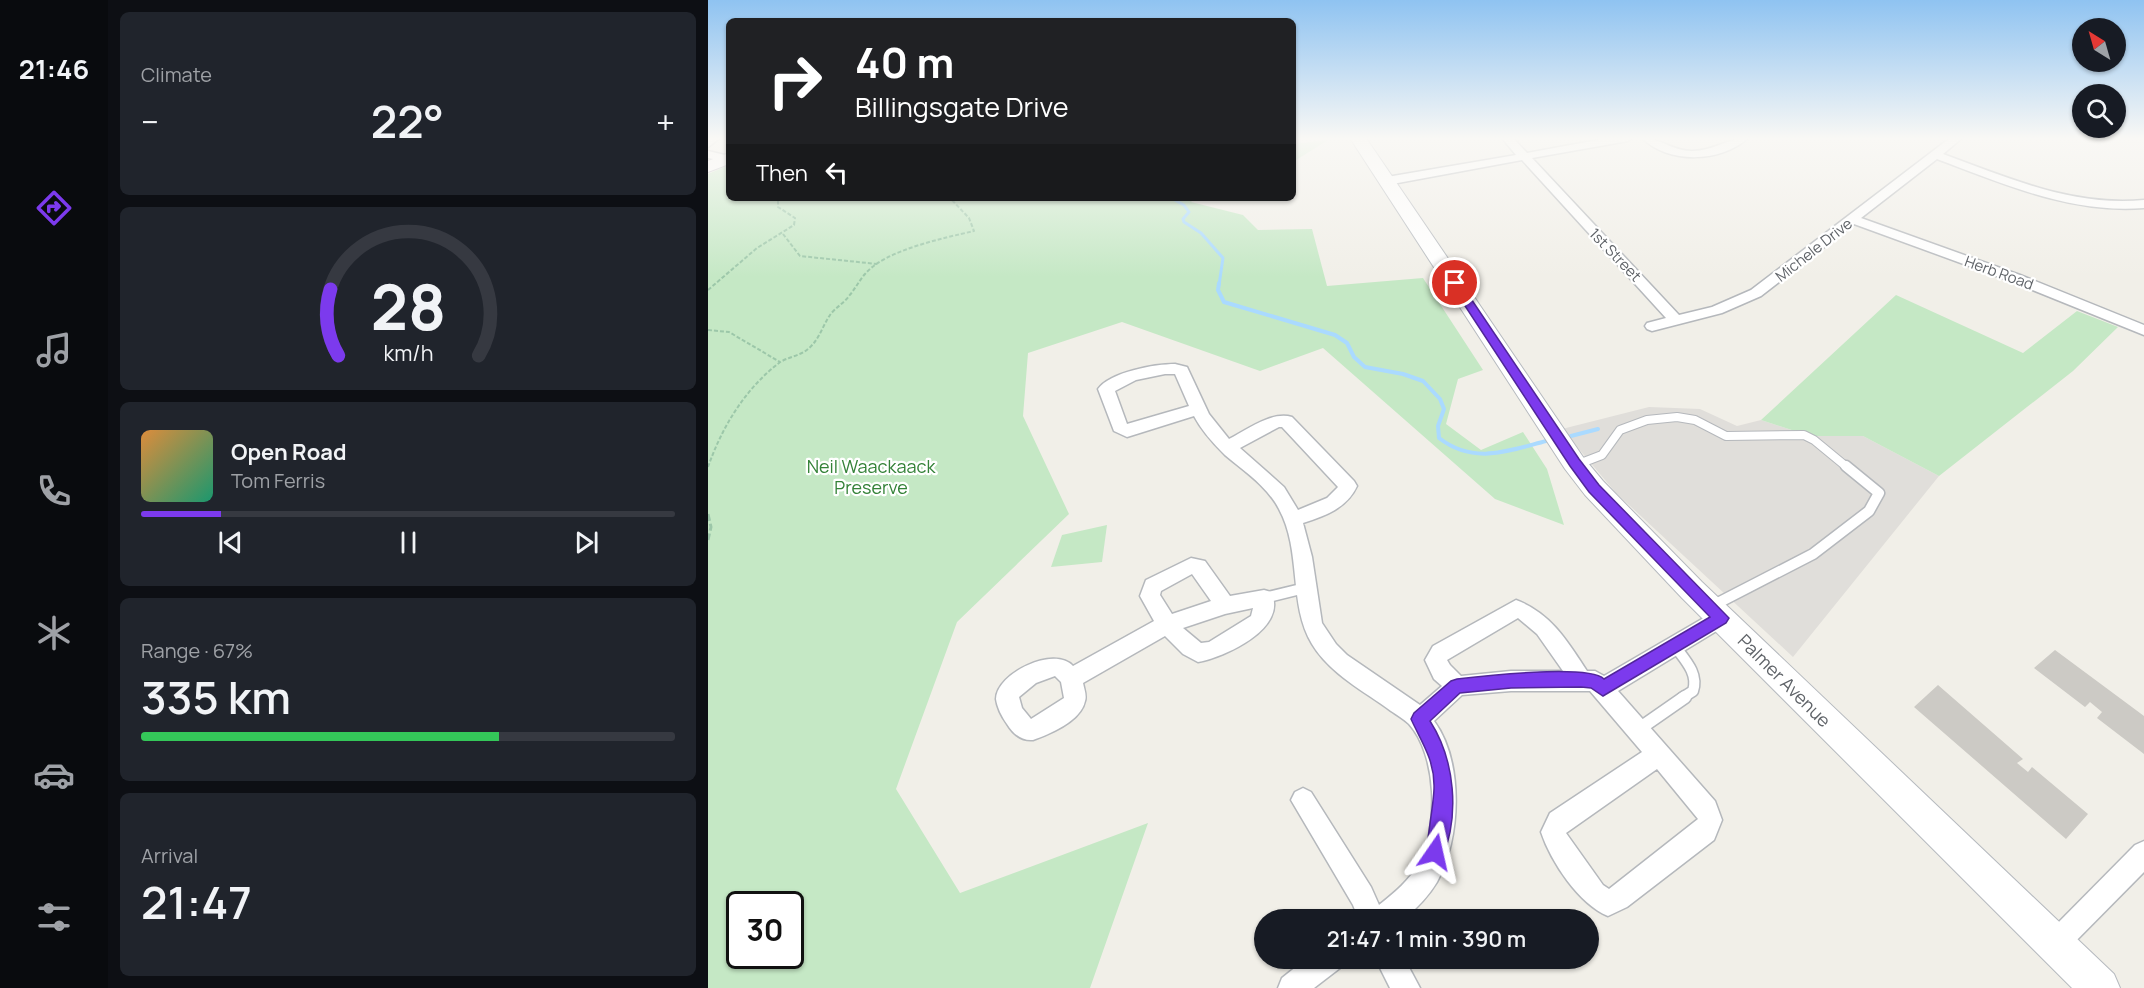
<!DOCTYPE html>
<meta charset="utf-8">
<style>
:root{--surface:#171b24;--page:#20242c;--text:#f1f3f6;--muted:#9ea1a6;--line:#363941;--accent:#7c3aed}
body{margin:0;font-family:Manrope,sans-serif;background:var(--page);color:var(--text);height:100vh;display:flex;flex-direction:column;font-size:22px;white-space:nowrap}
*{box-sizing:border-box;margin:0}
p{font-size:20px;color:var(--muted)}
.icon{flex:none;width:33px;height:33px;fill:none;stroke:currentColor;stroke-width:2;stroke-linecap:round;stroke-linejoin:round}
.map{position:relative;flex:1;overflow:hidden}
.sheet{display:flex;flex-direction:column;gap:12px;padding:12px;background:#0d0f14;width:600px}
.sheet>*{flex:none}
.hud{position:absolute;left:18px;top:18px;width:570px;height:183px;border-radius:9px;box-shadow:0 2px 4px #0004;background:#202124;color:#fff;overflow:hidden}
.needle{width:39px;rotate:323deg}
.tools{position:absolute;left:1364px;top:18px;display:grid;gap:12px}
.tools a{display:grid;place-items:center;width:54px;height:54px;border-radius:50%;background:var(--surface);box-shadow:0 2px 4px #0004;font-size:30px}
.speed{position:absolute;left:18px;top:891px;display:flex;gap:12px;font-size:30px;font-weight:700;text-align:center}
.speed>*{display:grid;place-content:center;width:78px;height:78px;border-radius:50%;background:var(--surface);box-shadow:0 2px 4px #0004;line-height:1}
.speed .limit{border:3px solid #111;border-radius:9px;background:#fff;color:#111}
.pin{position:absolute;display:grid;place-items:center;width:51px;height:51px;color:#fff;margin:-26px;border:3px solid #fff;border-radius:50%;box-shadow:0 2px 6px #0007}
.me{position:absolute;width:66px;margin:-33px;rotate:11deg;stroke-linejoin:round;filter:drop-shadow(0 0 4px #0008)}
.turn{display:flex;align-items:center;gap:21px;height:126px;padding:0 30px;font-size:27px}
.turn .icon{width:78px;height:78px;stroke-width:2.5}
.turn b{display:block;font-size:42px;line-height:51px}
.then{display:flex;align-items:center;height:57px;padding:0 30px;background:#0003;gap:12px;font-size:22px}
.big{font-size:45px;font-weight:600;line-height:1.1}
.sheet .widget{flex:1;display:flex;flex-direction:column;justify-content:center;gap:9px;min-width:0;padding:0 21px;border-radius:9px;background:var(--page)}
.sheet .dial{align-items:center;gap:0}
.dial svg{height:156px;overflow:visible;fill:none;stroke:var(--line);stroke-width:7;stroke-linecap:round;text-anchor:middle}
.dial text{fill:var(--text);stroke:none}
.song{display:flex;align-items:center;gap:18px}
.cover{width:72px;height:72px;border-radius:9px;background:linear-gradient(135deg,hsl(30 70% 55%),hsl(160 70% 35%))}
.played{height:6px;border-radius:3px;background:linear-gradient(90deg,var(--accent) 15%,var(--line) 15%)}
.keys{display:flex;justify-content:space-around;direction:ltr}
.heat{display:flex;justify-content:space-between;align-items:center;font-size:33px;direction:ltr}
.charge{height:9px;border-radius:4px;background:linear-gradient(90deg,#34c759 67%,var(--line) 0)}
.trip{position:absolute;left:546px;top:909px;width:345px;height:60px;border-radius:30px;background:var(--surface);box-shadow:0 2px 4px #0004;font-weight:600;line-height:60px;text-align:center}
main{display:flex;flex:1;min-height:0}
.tab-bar{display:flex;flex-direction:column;width:108px;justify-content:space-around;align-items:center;background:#090b0e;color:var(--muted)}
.tab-bar .icon{width:42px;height:42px}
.tab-bar .current{color:var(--accent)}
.tab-bar b{font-size:27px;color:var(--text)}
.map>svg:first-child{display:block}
.industrial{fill:#e0deda}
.green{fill:#c5e8c5;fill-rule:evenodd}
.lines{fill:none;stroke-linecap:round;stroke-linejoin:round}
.stream-far1{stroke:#aadaff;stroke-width:3}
.stream{stroke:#aadaff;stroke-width:4}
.building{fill:#cccac5}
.lane-far2-casing{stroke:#b5b8bc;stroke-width:10}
.lane-far1-casing{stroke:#b5b8bc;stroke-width:13}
.lane-casing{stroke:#b5b8bc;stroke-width:15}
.street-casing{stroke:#b5b8bc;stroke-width:3}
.secondary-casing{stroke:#b6babf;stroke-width:2}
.path-far1{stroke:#9cc7a9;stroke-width:2;stroke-dasharray:4 2;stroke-linecap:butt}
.path{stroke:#9cc7a9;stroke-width:3;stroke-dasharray:7 3;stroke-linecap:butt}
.lane-far2{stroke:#fff;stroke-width:8}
.lane-far1{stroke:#fff;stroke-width:10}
.lane{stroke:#fff;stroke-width:12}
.street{fill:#fff;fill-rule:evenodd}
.secondary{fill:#fff;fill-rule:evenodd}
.route{fill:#7c3aed;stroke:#51269a;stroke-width:1.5}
.labels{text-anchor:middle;stroke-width:4.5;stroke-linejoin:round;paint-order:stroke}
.far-street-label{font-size:15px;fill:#5f6368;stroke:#fff}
.park-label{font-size:18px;fill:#348238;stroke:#fff}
.street-label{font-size:18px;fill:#5f6368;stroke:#fff}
</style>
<main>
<nav class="tab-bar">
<b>21:46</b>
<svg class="icon current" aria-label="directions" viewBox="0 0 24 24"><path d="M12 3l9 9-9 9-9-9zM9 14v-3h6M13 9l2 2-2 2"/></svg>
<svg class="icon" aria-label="music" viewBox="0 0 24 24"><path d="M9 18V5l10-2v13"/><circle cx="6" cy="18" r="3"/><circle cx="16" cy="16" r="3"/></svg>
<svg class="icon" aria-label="phone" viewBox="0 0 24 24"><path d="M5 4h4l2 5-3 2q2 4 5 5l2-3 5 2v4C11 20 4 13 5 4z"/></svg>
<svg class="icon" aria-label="climate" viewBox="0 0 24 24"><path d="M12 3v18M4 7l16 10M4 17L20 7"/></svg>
<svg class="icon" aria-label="car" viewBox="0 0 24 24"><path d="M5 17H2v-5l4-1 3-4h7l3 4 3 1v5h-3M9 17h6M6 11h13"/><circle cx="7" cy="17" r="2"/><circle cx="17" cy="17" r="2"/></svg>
<svg class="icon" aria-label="filters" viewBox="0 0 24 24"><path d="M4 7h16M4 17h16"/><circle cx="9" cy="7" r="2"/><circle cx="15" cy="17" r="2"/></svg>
</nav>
<section class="sheet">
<div class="widget"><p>Climate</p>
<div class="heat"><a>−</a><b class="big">22°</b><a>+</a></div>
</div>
<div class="widget dial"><svg viewBox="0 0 100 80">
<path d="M14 69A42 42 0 1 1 86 69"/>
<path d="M14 69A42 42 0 0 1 10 35" stroke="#7c3aed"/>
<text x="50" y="56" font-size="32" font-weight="700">28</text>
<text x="50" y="72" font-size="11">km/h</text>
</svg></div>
<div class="widget">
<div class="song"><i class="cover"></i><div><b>Open Road</b><p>Tom Ferris</p></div></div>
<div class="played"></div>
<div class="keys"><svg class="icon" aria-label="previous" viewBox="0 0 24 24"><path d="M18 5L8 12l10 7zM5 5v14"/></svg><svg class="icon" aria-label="pause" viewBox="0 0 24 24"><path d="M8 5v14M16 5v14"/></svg><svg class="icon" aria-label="next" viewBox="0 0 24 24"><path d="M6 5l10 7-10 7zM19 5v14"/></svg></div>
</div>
<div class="widget"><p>Range · 67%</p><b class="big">335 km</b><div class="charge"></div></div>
<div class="widget"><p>Arrival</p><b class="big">21:47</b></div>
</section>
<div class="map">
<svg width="1436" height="988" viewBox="0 0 1436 988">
<rect width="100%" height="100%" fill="#f1efe8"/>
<polygon class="industrial" points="941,407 992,409 1029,426 1053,420 1102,436 1155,436 1231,476 1085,657 908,493 854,429"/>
<g class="green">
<polygon points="620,140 585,162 585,144"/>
<path d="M21,165v33h466l-4,4 52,13 15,15 54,-1 15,57 96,-8 60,92 -25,9 -12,45 35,26 42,-18 24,37 17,56 -69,-26 -172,-151 -63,23 -138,-49 -94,31 -5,63 46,98 -112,108 -61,167 64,104 188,-70 -58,165h-382v-814zM32,904h50v52h-50z"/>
<polygon points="1188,295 1315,353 1369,311 1410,327 1365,371 1231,476 1155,436 1102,436 1053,420"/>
<polygon points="399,525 394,562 343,567 354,535"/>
</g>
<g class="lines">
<polyline class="stream-far1" points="463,198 476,205 481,212 475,219 476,222 493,233 515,258 511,285"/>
<g class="stream">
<path d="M511,283l-1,7 6,12 111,33 12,8 7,14 11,10 38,7 20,7 17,18 4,10 -6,17 1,12c35,27 69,13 107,3"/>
<polyline points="863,436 890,429"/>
</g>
</g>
<g class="building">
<polygon points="1347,650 1436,716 1436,754 1389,718 1394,712 1382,702 1377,707 1326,668"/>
<polygon points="1230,685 1315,759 1309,763 1320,772 1324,767 1380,814 1358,839 1206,707"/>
</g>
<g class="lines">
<g class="lane-far2-casing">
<polyline id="lane-far2" points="868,465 894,455 912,430 939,420 969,417 987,420 1018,436 1096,435 1106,440 1140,468"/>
</g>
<g class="lane-far1-casing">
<g id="lane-far1">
<polyline points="556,598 597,588"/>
<polyline points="1004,606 1105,554 1161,511 1171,493 1138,466"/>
<path d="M966,645c10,14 25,28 19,46l-11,7"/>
</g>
</g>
<g class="lane-casing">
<polyline id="lane" points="931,729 977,697"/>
</g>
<g class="street-casing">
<g id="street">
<polygon points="0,138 12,138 0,147"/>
<path d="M794,138h11l14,15 81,-15h25l-5,3 -96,17 147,157 33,-8 39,-17 199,-152h12l-19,16c66,24 130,53 201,46v8c-73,6 -140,-24 -207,-49l-76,59 159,57 124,50v10l-134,-54 -156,-57 -93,72 -39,17 -70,18 -5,-2 -2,-3 2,-3 19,-5 -144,-158 -135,25 -6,-4 6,-4 129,-22z"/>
<path d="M934,138c18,0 31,13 50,13 21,0 36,-13 56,-13 -27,25 -80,26 -106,0z"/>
<polygon points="0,151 21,156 21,162 0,158"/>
<path d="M467,364l12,3 22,47 20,25c18,-9 42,-28 63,-22l62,64 3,5c-10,22 -32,30 -54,37l9,34 10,66 14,21 11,11 73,50 22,-19 -8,-7 -9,-19 8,-14 83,-46c35,13 52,42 71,71h8l9,5 110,-64 7,-3 7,3 3,6 -3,6 -110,67 97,110 7,19 -8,20 -87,67 -19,9c-29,-12 -57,-54 -67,-84l9,-19 92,-61 -52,-61h-79l-49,4 -28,26c30,41 27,118 3,161 -9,15 -21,27 -34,38h-44l-6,-15 -62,-105 4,-8 8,-4 8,4 60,95 8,18c15,-12 31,-25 40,-42 20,-36 18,-108 -10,-139 -5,-5 -12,-9 -18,-13 -27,-20 -61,-37 -79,-67 -24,-40 -10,-93 -33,-135 -12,-23 -35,-38 -54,-54 -12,-12 -23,-24 -31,-39l-67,21 -13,-6 -16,-42c12,-17 57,-25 77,-25zM457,374h10l14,32 -62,18 -12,-33 21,-11zM571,427h3l56,60 -11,11 -29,12 -14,-23 -44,-39zM810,618l19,16 26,37h-52l-50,5 -11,-11 -3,-5zM949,769l41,50 -89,70 -6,-4 -37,-52z"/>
<path d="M483,558l14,3 25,35 34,-6 7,2c18,36 -46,65 -73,70l-15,-8 -18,-18 -82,47c1,5 4,13 2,18 -4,20 -35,33 -52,39 -11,1 -20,-6 -26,-16 -5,-7 -10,-17 -11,-25 0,-25 58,-54 77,-33l81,-45 -14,-25 6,-16zM484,574l19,27 -39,13 -12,-19 1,-4zM545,608l-2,8 -42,26 -8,1 -18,-15 42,-14zM347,676l6,6 3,16 -33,21 -9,-11 -3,-11 17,-14z"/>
<polygon points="1436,841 1436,872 1356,953 1347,957 1338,953 1334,944 1338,935 1427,845"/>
<polygon points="599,958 635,958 632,968 606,988 570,988 574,978"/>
<polygon points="667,958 696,958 712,988 682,988"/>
</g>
</g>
<g class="secondary-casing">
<g id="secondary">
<polygon points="642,138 658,138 875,457 895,481 994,582 1406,974 1412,988 1364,988 974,598 877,495 857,469"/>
<polygon points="21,153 21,164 0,172 0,161"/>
</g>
</g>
<g class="path-far1">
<polyline points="75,234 92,256 169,264"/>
<polyline points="0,290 49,248 86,225 87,218 70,207 70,201 73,198"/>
<polyline points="0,330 21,332 72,362"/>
<path d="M0,467c14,-40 37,-78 71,-104 8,-6 21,-7 29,-14 11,-9 14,-22 22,-34 5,-7 14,-12 19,-19 6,-7 10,-15 16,-22 20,-24 79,-36 109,-43l-5,-13 -19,-20"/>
</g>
<polyline class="path" points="0,514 3,527 0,540"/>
<use href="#lane-far2" class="lane-far2"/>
<use href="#lane-far1" class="lane-far1"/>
<use href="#lane" class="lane"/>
<use href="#street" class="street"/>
<use href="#secondary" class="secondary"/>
</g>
<linearGradient id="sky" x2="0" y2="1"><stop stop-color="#8fc3f1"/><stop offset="0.5" stop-color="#f9f8f5"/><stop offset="1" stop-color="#f9f8f5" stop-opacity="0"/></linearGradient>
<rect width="1436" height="277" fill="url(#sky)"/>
<path class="route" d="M747,280l4,1 120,178 20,26 130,133 -3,5 -123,73 -12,-8 -10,-1 -70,1 -51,5 -30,28c25,39 30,94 12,138l-7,3 -7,-3c-4,-11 7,-57 6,-74 0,-26 -13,-44 -23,-66l3,-6 37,-32 6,-2c25,-3 131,-15 147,0l106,-62 -121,-125 -19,-26 -120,-183z"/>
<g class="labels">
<g class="far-street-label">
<text transform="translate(1106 250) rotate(-38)" y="5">Michele Drive</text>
<text transform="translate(907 255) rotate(46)" y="5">1st Street</text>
<text transform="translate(1291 273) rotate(20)" y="5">Herb Road</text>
</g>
<g class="park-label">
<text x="163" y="473">Neil Waackaack<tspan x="163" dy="21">Preserve</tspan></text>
</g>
<g class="street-label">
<text transform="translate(1076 681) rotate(45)" y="6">Palmer Avenue</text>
</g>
</g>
</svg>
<div class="tools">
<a><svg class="needle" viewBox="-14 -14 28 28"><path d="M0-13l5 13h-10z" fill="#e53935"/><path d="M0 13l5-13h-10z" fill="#9ea1a6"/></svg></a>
<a><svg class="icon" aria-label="search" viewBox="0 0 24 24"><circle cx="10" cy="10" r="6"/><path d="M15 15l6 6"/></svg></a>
</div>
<div class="speed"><div class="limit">30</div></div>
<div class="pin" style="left:747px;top:283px;background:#d93025"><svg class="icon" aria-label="arrive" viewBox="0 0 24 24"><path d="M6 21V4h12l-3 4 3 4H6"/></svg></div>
<svg class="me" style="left:727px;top:852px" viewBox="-20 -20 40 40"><path d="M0-17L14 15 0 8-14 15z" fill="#7c3aed" stroke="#fff" stroke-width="4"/></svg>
<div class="trip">21:47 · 1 min · 390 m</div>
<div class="hud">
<div class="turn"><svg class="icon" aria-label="right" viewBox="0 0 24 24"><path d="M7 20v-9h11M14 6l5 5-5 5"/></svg><div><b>40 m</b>Billingsgate Drive</div></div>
<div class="then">Then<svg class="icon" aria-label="left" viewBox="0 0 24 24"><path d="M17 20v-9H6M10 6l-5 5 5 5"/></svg></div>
</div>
</div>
</main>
